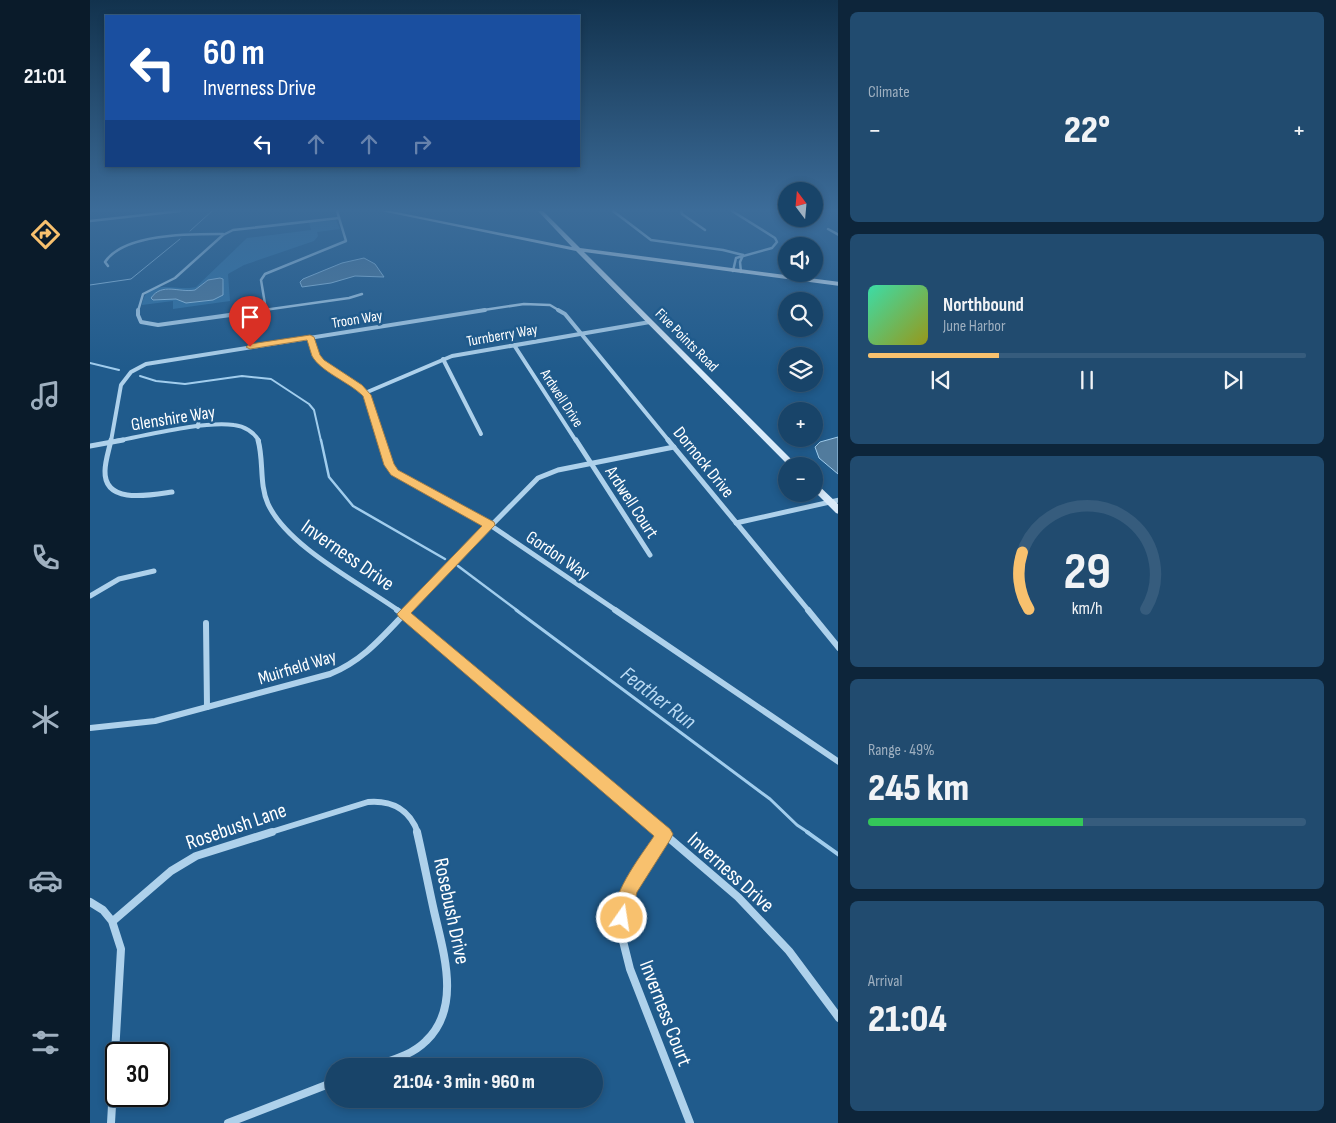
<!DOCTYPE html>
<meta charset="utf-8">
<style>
:root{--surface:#184469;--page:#214b6f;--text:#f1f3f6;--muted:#9fb0c0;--line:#365c7d;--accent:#f8c16e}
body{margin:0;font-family:"Sofia Sans Condensed",sans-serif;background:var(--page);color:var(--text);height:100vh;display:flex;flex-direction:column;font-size:19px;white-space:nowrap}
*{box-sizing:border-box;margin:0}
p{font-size:16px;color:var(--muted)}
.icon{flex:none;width:28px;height:28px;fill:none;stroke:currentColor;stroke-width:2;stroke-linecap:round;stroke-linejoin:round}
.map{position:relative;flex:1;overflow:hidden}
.side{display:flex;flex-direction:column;gap:12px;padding:12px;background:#0d253a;width:498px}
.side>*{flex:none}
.top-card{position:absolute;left:15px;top:15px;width:475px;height:152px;border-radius:0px;box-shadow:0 2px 8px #0003,0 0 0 1px var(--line);background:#1a4fa0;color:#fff;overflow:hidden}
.needle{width:32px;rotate:344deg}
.tools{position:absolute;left:688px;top:182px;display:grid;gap:10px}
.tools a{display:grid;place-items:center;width:45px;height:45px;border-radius:50%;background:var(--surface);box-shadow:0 2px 8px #0003,0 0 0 1px var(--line);font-size:25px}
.speed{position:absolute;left:15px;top:1042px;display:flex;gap:10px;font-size:25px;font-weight:700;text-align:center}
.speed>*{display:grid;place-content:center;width:65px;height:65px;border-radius:50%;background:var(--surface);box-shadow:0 2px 8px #0003,0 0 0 1px var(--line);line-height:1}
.speed .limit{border:2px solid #111;border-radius:8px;background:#fff;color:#111}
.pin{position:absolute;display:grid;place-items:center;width:42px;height:42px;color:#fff;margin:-51px -21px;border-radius:50% 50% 50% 0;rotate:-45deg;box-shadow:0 0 5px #0007}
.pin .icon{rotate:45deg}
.me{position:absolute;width:55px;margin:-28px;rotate:13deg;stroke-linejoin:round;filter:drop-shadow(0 0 4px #0008)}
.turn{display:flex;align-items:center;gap:18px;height:105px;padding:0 15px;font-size:22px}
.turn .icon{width:65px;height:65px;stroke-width:2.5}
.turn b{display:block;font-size:35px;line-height:42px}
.lanes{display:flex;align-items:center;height:48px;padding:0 15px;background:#0003;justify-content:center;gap:25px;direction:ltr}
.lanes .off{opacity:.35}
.big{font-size:38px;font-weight:800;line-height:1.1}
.side .tile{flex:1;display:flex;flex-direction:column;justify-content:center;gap:8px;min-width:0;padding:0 18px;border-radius:8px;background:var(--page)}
.side .dial{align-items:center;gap:0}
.dial svg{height:130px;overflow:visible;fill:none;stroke:var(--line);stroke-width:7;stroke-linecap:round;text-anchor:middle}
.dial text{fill:var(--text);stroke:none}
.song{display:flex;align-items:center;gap:15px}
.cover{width:60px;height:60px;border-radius:8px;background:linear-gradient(135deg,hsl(160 70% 55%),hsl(60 70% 35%))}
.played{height:5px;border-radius:2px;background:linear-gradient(90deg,var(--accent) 30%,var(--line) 30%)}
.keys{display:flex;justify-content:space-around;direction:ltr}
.heat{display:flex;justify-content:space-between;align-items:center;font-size:28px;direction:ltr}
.charge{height:8px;border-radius:4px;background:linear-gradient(90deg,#34c759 49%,var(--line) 0)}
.trip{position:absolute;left:235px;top:1058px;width:278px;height:50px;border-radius:25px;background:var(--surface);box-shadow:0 2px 8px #0003,0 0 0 1px var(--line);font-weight:800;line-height:50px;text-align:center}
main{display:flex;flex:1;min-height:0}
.dock{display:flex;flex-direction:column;width:90px;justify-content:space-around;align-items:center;background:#0a1b2a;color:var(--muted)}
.dock .icon{width:35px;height:35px}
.dock .current{color:var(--accent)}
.dock b{font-size:22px;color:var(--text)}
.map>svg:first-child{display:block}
.green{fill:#3174a7;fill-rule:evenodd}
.water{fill:#517b9d;stroke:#a1cded}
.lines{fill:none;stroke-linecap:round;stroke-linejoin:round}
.stream-far4{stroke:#a1cded;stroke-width:1}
.stream-far3{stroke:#a1cded;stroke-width:2}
.stream-far2{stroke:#a1cded;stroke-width:2.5}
.stream-far1{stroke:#a1cded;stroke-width:3}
.stream{stroke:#a1cded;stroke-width:4}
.street-far4{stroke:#aed1eb;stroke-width:2.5}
.street-far3{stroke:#aed1eb;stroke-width:4}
.street-far2{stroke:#aed1eb;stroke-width:5}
.street-far1{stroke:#aed1eb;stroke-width:6}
.street{stroke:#aed1eb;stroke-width:8}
.secondary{fill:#d9eaf9;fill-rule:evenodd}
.route{fill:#f8c16e;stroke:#a17d48}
.labels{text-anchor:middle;stroke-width:5;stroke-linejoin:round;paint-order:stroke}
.far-street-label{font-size:15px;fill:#fff;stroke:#205b8c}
.street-label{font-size:18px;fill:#fff;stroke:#205b8c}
.near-street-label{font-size:21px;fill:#fff;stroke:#205b8c}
.near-water-label{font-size:22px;font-style:italic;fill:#b9daf3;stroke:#205b8c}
</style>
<main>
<nav class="dock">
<b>21:01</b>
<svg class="icon current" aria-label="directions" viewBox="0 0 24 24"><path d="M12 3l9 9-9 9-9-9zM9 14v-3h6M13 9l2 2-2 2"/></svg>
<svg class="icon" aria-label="music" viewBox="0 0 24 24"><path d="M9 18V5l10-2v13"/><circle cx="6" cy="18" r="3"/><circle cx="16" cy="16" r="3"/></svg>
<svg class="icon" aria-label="phone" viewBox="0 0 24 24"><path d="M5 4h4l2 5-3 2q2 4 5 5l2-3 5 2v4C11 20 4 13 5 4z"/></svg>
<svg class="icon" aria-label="climate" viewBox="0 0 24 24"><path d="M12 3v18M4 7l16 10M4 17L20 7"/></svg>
<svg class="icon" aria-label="car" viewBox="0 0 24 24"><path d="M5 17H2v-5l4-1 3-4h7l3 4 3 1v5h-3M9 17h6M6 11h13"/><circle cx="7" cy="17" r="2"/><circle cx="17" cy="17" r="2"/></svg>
<svg class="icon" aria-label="filters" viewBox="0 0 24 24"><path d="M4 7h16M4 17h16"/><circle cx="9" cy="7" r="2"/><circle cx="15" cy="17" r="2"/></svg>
</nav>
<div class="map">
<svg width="749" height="1123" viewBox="0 0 749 1123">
<rect width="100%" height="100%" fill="#205b8c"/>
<path class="green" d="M246,220l4,9 -23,3 1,4 -4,5 -70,24 -16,9 2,27 -57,8v-8l-31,4c4,-29 36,-13 54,-18l51,-49 64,-8 -2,-8zM130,278l3,1v16l-10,5 -27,3 -10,-4 -23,1 -2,-2c11,-16 29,-5 44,-8l13,-10z"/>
<g class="water">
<polygon points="274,258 285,264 294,277 265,276 241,283 212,287 210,282 213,279 252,263"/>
<path d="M130,278l3,1v16l-10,5 -27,3 -10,-4 -23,1 -2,-2c11,-16 28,-5 44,-8l13,-10z"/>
<polygon points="748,437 748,474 729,458 725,447 730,442"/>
</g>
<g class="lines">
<g class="stream-far4">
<polyline points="100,231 122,211"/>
<polyline points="0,285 41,279 90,239"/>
</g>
<g class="stream-far3">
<polyline points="0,363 29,370"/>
<polyline points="50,376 66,381 95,384 152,376 181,379 219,404 224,410 231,441"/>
</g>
<g class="stream-far2">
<polyline points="231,440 239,477 263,506 355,559"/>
<polyline points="368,566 428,611"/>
</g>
<polyline class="stream-far1" points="426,610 680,799 707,825 719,833"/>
<polyline class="stream" points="717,832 749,855"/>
<g class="street-far4">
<polyline points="523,211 561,240 633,250 653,255"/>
<polyline points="591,211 592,214 615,230"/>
<polyline points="642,211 685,238 687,242 682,248 646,258 643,271"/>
<polyline points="0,221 90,211"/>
<polyline points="738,229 749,235"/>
<path d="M18,266l-3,-4c19,-29 86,-28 118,-28"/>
<polyline points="651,272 650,262 653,255"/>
<polyline points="176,310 171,280 175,274 256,241 247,211"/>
<polyline points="48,311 53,294 85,278 133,235 143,230 249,218"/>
<polyline points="167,311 259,298 272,294"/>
<polyline points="387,311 434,304 460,305 470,311"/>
</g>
<g class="street-far3">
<polyline points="48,310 48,315 51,322 68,325 176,310"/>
<polyline points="468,310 475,314 579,441"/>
<polyline points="220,337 226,356 231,362 269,387 277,395 292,441"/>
<polyline points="424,345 486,441"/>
<polyline points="353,359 391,434"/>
<polyline points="275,393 362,356 560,322"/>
<polyline points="108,427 109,408"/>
<polyline points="21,441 31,385 41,372 56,364 395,310"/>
<path d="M26,441c33,-6 86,-20 118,-16 10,1 20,7 25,16"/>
</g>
<g class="street-far2">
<path d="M21,440c-2,10 -6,21 -6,31 -1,34 46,24 67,21"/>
<path d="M168,440c6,21 1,44 10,64 20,43 92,79 131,107"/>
<polyline points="291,440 299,465 306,474 400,525 527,611"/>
<polyline points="486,440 560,555"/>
<polyline points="578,440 719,611"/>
<polyline points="0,446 33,440"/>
<polyline points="646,523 749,500"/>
<polyline points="0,596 29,579 64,571"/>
<polyline points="317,611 448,478 468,470 584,447"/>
</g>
<g class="street-far1">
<polyline points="307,610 330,626 573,833"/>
<polyline points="525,610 749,762"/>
<polyline points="718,610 749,648"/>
<polyline points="116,623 117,707"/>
<path d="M0,728l65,-7 175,-47c34,-14 53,-38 78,-64"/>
<path d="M178,833l100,-31c24,-2 42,8 50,31"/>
</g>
<g class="street">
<polyline points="572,832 648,897 699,951 749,1018"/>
<polyline points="575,834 539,891 533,912 532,937 540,969 600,1123"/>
<polyline points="0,902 13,910 22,921 31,949 21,1123"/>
<polyline points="23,921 81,871 106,856 182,832"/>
<path d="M285,1066c18,-6 37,-11 51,-25 36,-34 17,-90 8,-130 -6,-27 -11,-53 -17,-79"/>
<polyline points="138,1123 244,1082"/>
</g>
<g class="secondary">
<polygon points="291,211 301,211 482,247 448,211 453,211 490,248 749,282 749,286 494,252 708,466 699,466 486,251"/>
<polygon points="724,483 727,484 749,505 749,514 746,513 724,491"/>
</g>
</g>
<linearGradient id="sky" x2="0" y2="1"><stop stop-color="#12324d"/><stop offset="0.57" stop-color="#3c6c99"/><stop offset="1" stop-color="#3c6c99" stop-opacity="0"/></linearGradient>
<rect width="749" height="368" fill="url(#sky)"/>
<path class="route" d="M220,335l4,2 6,18 4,5 38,25 9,10 23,69 4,6 96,52 1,3 -84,88 259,216 3,5 -3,6 -33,52 -9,32 -6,3 -6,-3c-10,-25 25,-68 38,-88l-255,-219 -2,-3 85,-88 -91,-51 -7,-10 -21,-69c-14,-14 -42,-24 -51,-40 -2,-5 -3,-11 -5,-16l-57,9 -4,-2 4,-3z"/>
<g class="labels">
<g class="far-street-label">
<text transform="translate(267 319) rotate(-9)" y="5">Troon Way</text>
<text transform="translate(412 335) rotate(-10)" y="5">Turnberry Way</text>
<text transform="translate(597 340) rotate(45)" y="5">Five Points Road</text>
<text transform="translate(472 398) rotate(57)" y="5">Ardwell Drive</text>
</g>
<g class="street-label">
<text transform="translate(83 418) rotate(-9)" y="6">Glenshire Way</text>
<text transform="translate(614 462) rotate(51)" y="6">Dornock Drive</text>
<text transform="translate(542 502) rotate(57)" y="6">Ardwell Court</text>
<text transform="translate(468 555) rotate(34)" y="6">Gordon Way</text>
<text transform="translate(207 667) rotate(-17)" y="6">Muirfield Way</text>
</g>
<g class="near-street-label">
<text transform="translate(258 555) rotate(35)" y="7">Inverness Drive</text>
<text transform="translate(146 826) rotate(-19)" y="7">Rosebush Lane</text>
<text transform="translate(641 872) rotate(42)" y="7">Inverness Drive</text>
<text transform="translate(362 911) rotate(78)" y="7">Rosebush Drive</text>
<text transform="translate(576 1013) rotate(69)" y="7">Inverness Court</text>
</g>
<g class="near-water-label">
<text transform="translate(569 697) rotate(37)" y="8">Feather Run</text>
</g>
</g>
</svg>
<div class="tools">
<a><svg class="needle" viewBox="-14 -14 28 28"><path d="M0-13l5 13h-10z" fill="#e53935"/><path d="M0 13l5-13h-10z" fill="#9fb0c0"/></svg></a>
<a><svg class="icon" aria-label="sound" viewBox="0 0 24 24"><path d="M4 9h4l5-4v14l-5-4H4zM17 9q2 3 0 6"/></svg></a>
<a><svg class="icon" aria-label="search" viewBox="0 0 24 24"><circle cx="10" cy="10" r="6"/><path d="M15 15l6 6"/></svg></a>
<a><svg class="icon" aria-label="layers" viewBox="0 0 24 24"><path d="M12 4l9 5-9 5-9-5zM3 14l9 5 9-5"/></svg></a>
<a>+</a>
<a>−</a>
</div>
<div class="speed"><div class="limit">30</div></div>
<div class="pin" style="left:160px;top:347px;background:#d93025"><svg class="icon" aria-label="arrive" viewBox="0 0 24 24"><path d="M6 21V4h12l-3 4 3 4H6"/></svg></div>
<svg class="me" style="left:532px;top:918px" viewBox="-20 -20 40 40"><circle r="17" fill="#f8c16e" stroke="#fff" stroke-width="3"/><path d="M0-11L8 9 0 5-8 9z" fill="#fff"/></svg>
<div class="trip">21:04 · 3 min · 960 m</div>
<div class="top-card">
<div class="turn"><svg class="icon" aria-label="left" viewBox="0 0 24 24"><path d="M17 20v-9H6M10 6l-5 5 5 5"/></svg><div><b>60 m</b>Inverness Drive</div></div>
<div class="lanes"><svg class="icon" aria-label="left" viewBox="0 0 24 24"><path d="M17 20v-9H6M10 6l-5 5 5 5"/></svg><svg class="icon off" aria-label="ahead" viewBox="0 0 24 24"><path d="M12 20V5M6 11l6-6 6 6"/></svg><svg class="icon off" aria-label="ahead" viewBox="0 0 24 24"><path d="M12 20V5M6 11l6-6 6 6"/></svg><svg class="icon off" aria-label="right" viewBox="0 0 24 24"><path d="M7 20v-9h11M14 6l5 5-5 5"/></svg></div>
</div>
</div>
<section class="side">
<div class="tile"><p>Climate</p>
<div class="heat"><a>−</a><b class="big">22°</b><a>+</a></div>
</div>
<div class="tile">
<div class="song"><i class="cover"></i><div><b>Northbound</b><p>June Harbor</p></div></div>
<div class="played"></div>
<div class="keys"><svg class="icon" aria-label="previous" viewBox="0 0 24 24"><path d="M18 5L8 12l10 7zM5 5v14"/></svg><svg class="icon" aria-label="pause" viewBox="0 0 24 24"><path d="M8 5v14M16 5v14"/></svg><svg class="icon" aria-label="next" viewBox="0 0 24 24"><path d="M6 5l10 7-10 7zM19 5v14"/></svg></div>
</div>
<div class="tile dial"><svg viewBox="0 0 100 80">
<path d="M14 69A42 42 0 1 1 86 69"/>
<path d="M14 69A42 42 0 0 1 10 34" stroke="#f8c16e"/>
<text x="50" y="56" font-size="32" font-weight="700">29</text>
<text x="50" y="72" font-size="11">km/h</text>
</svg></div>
<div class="tile"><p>Range · 49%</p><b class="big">245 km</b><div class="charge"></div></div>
<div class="tile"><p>Arrival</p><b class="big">21:04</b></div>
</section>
</main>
